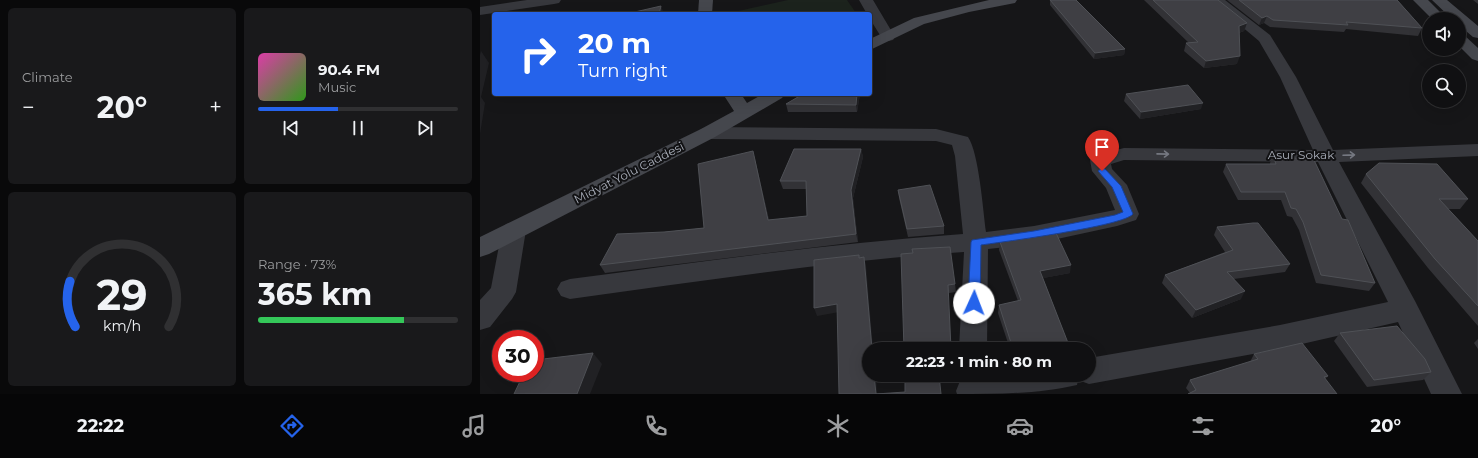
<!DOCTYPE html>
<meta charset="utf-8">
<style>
:root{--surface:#101012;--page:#19191b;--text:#f1f3f6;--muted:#9c9d9f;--line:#303032;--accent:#2563eb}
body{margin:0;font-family:Montserrat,sans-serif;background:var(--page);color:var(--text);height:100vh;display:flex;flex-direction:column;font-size:15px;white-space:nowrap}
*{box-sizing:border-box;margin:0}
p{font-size:13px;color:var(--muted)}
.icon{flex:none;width:22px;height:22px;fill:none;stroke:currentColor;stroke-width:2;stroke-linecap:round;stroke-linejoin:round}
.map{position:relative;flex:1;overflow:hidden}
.panel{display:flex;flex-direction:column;gap:8px;padding:8px;background:#09090a;width:480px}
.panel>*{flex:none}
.guide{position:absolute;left:12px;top:12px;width:380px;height:84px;border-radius:4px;box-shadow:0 4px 16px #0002,0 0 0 1px var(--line);background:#2563eb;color:#fff;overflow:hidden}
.buttons{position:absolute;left:942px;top:12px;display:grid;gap:8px}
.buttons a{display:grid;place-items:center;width:44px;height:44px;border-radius:50%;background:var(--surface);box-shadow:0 4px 16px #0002,0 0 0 1px var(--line);font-size:20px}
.speed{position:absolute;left:12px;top:330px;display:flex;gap:8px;font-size:20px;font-weight:700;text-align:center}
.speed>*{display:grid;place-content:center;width:52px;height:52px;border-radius:50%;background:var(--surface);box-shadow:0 4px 16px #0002,0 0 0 1px var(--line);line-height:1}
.speed .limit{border:6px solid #d22;background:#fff;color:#111}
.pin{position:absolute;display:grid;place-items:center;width:34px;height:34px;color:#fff;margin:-41px -17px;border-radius:50% 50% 50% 0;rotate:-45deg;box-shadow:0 0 4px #0007}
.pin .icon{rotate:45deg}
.me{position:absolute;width:44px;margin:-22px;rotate:2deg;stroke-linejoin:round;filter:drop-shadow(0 0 3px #0008)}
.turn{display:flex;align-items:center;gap:14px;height:84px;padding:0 20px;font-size:18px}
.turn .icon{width:52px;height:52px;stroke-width:2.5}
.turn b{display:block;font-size:28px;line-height:34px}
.big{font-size:30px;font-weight:700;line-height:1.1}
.panel .card{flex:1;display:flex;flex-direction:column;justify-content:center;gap:6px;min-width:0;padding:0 14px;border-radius:6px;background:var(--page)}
.panel .dial{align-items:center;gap:0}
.dial svg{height:104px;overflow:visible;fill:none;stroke:var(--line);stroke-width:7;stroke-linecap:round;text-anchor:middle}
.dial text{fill:var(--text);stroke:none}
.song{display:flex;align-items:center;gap:12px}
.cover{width:48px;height:48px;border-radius:6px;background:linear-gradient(135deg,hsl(320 70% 55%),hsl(110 70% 35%))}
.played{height:4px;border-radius:2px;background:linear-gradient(90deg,var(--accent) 40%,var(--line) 40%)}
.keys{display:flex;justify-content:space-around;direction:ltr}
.heat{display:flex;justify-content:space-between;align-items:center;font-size:22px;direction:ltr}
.charge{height:6px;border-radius:3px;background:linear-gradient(90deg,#34c759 73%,var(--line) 0)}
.panel .tiles{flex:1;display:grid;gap:8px;grid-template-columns:repeat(2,1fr)}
.trip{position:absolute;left:382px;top:342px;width:234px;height:40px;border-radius:20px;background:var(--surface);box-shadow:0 4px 16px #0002,0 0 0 1px var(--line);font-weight:700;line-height:40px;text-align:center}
.tabs{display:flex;height:64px;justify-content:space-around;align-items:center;background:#060607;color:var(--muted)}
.tabs .icon{width:28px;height:28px}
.tabs .selected{color:var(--accent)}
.tabs b{font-size:18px;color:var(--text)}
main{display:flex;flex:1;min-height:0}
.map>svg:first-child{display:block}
.green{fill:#1c231d}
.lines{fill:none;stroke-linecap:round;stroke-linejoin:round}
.street{fill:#37383d;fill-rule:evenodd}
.secondary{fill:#45474d;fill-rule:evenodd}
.wall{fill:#323236}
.shaded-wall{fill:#212124}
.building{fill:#3f3f44;stroke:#4f5156}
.oneway{stroke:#757881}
.route{fill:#2563eb;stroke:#184099}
.labels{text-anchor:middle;stroke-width:4;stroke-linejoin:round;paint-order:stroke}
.street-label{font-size:12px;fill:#a8adb8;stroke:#111113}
</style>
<main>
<section class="panel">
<div class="tiles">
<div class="card"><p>Climate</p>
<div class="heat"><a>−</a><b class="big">20°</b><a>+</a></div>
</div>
<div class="card">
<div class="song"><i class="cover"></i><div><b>90.4 FM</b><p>Music</p></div></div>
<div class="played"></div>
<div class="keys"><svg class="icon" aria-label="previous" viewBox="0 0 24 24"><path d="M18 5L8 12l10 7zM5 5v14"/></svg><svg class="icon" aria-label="pause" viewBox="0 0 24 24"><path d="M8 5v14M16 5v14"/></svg><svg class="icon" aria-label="next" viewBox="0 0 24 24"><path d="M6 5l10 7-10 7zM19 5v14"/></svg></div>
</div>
<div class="card dial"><svg viewBox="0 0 100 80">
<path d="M14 69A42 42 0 1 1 86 69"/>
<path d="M14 69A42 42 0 0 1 10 34" stroke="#2563eb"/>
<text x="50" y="56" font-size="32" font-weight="700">29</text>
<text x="50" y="72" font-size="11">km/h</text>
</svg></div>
<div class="card"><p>Range · 73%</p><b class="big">365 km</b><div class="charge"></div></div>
</div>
</section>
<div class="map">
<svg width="998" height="394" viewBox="0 0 998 394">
<rect width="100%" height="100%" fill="#161618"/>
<polygon class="green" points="308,0 367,0 376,13 245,14"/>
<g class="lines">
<g class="street">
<polygon points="47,0 81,0 79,3 74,4 0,15 0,7"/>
<polygon points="379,0 393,0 415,37 413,40 408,41 403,40 390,19 390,14 387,14"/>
<path d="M730,0h15l45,35 26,42 37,73 145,-6v12l-139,6 76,139 47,93h-31l-33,-72 -118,27 -191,35 -11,-4 -1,5c-38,9 -81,9 -120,9l-1,-3 4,-10 22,-6h107v-17l191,-33 108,-23 -70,-140 -194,-2 -13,4 1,5 15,16 12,29 -3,6 -19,6 -83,18 -46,5 -1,100h-28l5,-97c-132,9 -263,29 -394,47l-9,-3 -4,-7 4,-7 9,-3c131,-17 262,-36 393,-45l-8,-78 -3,-11 -16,-4 -228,-2 -7,-2 -3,-4 3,-4 7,-2 228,2 32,8c11,16 15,73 18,95l48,-6 81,-16 -9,-22 -14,-17 -2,-11 3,-4 31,-8 189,2 -33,-73 -21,-36z"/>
<polygon points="34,222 42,224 46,230 36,292 32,299 10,327 0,330 0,300 11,288 22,230 26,224"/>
</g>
<g class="secondary">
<polygon points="219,0 233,0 232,14 218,14"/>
<polygon points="509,0 537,0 535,3 489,12 444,24 390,50 390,39 434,18"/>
<polygon points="933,0 948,0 967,19 952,19"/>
<polygon points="952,0 967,0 998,26 998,38 993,37 979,25 979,19 972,19"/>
<polygon points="979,34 984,35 998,48 998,61 992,59 979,46"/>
<polygon points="243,94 261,94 267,103 283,94 305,94 302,98 235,137 9,254 0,257 0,237 221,129 254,111"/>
</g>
</g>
<g class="wall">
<polygon points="570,0 645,49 644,55 614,59 570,5"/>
<polygon points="664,0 738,0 767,23 764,31 759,33 757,64 724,68 704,51 706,43 709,43"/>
<polygon points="747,0 917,0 942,28 938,36 866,29 864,32 790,27 784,23 779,25"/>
<polygon points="993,0 998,0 998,4"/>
<polygon points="323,94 380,94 377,112 308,112 306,104"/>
<polygon points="646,94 721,109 660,119 644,101"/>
<polygon points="381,149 383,157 373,198 378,242 125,273 120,265 184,232 224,228 275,159 289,220 327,216 326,189 303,189 300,181"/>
<polygon points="793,156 862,219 895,283 889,291 836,283 819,230 812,217 807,216 801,200 758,200 743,172 746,164 790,164 790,163"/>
<polygon points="886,174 988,199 980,209 968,209 998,241 998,326 948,268 881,183"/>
<polygon points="418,190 464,226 464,234 428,237 419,198"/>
<polygon points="737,227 810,264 805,272 754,279 761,299 712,318 682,283 685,275 745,252 734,235"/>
<polygon points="520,242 590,273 563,278 590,349 530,349 518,313 519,305 538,301 519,250"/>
<polygon points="432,249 475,284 476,292 469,293 433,253"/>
<polygon points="860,333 951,372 943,380 887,387 854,341"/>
<polygon points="998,339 998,349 994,343"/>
<polygon points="774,354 848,376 845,379 710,393 706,388 710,380 770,362"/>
</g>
<g class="shaded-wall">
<polygon points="181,6 184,14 179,14"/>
<polygon points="787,16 784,23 779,25 782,18"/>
<polygon points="767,23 764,31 756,34 759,26"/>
<polygon points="645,49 644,55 614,59 615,53"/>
<polygon points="1,51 9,63 1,97 5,103 0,134 0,55"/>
<polygon points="760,56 757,64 724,68 726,61"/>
<polygon points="377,94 380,94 377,112 376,105"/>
<polygon points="723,103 721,109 660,119 661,112"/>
<polygon points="381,149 383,157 373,198 378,242 376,234 371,190"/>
<polygon points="273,151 275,159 291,228 288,220"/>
<polygon points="384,257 386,265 393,349 392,349"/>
<polygon points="591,265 590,273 559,279 560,271"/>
<polygon points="765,291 761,299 712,318 716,310"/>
<polygon points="357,304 359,312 337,316 334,308"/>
<polygon points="113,353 122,364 110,394 97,394"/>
<polygon points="394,375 396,375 397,394 396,394"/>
</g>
<g class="building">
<polygon points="570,0 596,0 645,49 615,53"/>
<polygon points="673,0 738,0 767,23 759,26 760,56 726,61 706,43 718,42"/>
<polygon points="759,0 917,0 942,28 866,22 868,25 793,20 787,16 782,18"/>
<polygon points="181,6 179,14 146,14"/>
<polygon points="708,85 723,103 661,112 646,94"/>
<polygon points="323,94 377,94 376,105 306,104"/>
<polygon points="314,149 381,149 371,190 376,234 120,265 137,234 184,232 224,228 218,164 273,151 288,220 327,216 326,181 300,181"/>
<polygon points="793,156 834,160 862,219 868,220 895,283 841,275 823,222 816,209 811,208 805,192 761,192 746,164 796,164"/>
<polygon points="899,163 957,164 988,199 959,199 998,241 998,306 955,259 886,174"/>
<polygon points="450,185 464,226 427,229 418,190"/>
<polygon points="773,223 778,223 810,264 747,272 765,291 716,310 685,275 753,250 737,227"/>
<polygon points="576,233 591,265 560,271 590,348 583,349 533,349 519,305 541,300 520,242 555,237"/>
<polygon points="470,247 475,284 468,285 471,349 424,349 421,254 433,253 432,249"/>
<polygon points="379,255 379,258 384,257 392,349 389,349 389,375 394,375 396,394 425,392 425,375 459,375 461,394 359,394 357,304 334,308 334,260"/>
<polygon points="917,326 945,359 951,372 894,380 860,333"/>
<polygon points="822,343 848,376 844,377 857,394 708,394 716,390 710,380 778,359 774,354"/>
<polygon points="113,353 97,394 34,394 44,373 55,373 55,360"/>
</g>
<defs><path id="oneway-shaft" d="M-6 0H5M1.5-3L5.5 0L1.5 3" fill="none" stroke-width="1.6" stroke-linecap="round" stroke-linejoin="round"/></defs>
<g class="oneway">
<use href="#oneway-shaft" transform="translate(683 154) rotate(1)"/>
<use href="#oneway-shaft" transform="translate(869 155) rotate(-2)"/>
</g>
<path class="route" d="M622,168l3,1 16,17 12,28c-9,12 -131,28 -152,31l-1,58 -2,3 -4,2 -4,-2 -2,-3 3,-61 1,-2 62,-9 81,-16 8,-3 -11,-25 -14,-16z"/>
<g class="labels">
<g class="street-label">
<text x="821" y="159">Asur Sokak</text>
<text transform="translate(149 173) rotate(-27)" y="4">Midyat Yolu Caddesi</text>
</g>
</g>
</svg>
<div class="buttons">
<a><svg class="icon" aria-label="sound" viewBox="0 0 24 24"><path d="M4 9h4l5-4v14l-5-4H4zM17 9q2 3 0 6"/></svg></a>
<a><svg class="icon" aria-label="search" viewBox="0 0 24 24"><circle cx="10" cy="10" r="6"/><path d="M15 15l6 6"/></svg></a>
</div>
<div class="speed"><div class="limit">30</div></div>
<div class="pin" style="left:622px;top:171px;background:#d93025"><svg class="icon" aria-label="arrive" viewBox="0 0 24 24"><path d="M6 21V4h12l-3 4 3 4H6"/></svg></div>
<svg class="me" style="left:494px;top:303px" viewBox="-20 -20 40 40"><circle r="19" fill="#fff"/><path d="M0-13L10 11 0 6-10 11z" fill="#2563eb"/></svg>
<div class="trip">22:23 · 1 min · 80 m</div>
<div class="guide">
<div class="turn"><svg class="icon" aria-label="right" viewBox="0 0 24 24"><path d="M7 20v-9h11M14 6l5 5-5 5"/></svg><div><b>20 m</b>Turn right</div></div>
</div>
</div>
</main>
<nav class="tabs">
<b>22:22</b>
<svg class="icon selected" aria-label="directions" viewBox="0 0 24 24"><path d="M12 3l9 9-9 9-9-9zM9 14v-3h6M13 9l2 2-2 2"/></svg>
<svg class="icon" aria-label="music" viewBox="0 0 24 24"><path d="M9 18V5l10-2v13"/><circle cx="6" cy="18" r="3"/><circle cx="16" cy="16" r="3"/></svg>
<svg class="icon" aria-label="phone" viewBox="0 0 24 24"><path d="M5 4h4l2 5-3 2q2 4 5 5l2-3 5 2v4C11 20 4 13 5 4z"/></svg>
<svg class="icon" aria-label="climate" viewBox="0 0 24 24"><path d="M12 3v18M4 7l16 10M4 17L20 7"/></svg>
<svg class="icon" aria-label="car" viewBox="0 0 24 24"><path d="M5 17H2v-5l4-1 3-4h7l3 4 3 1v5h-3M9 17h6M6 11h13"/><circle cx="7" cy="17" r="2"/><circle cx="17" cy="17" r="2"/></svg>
<svg class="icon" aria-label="filters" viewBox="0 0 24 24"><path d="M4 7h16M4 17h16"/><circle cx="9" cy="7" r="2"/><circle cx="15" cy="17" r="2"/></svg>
<b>20°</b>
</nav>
